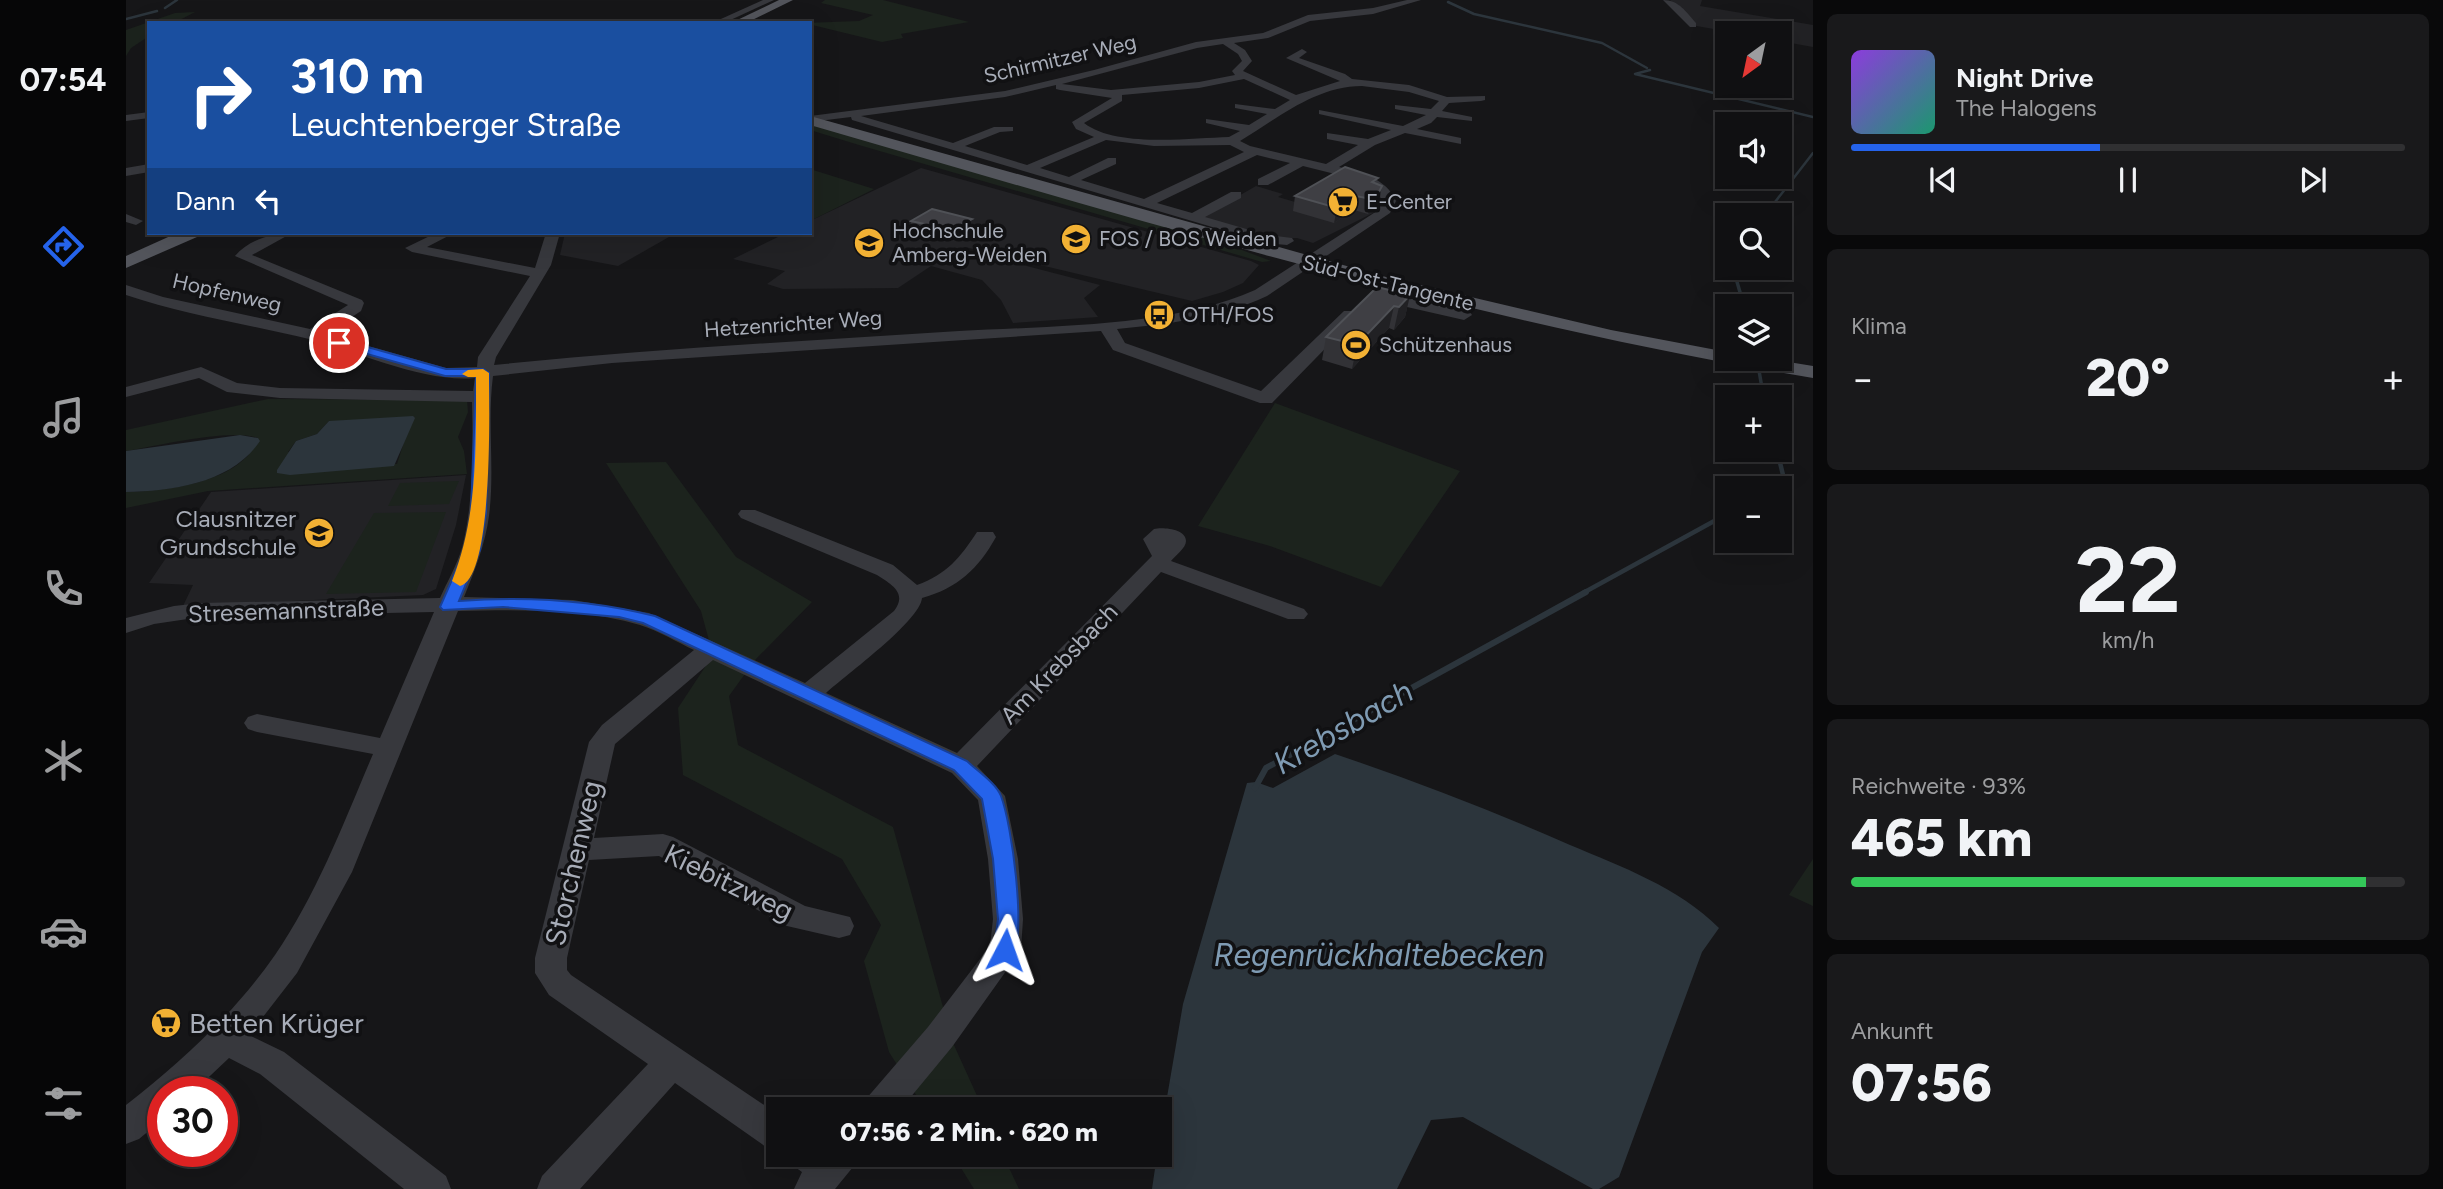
<!DOCTYPE html>
<html lang="de">
<meta charset="utf-8">
<style>
:root{--surface:#101012;--page:#19191b;--text:#f1f3f6;--muted:#9c9d9f;--line:#303032;--accent:#2563eb}
body{margin:0;font-family:Figtree,sans-serif;background:var(--page);color:var(--text);height:100vh;display:flex;flex-direction:column;font-size:26px;white-space:nowrap}
*{box-sizing:border-box;margin:0}
p{font-size:23px;color:var(--muted)}
.icon{flex:none;width:38px;height:38px;fill:none;stroke:currentColor;stroke-width:2;stroke-linecap:round;stroke-linejoin:round}
.map{position:relative;flex:1;overflow:hidden}
.side{display:flex;flex-direction:column;gap:14px;padding:14px;background:#09090a;width:630px}
.side>*{flex:none}
.top-card{position:absolute;left:21px;top:21px;width:665px;height:214px;border-radius:0px;box-shadow:0 7px 28px #0002,0 0 0 2px var(--line);background:#1a4fa0;color:#fff;overflow:hidden}
.needle{width:46px;rotate:213deg}
.controls{position:absolute;left:1589px;top:21px;display:grid;gap:14px}
.controls a{display:grid;place-items:center;width:77px;height:77px;border-radius:0px;background:var(--surface);box-shadow:0 7px 28px #0002,0 0 0 2px var(--line);font-size:35px}
.speed{position:absolute;left:21px;top:1076px;display:flex;gap:14px;font-size:35px;font-weight:700;text-align:center}
.speed>*{display:grid;place-content:center;width:91px;height:91px;border-radius:50%;background:var(--surface);box-shadow:0 7px 28px #0002,0 0 0 2px var(--line);line-height:1}
.speed .limit{border:10px solid #d22;background:#fff;color:#111}
.pin{position:absolute;display:grid;place-items:center;width:60px;height:60px;color:#fff;margin:-30px;border:4px solid #fff;border-radius:50%;box-shadow:0 2px 7px #0007}
.me{position:absolute;width:77px;margin:-38px;rotate:4deg;stroke-linejoin:round;filter:drop-shadow(0 0 5px #0008)}
.turn{display:flex;align-items:center;gap:24px;height:147px;padding:0 28px;font-size:32px}
.turn .icon{width:91px;height:91px;stroke-width:2.5}
.turn b{display:block;font-size:49px;line-height:60px}
.then{display:flex;align-items:center;height:66px;padding:0 28px;background:#0003;gap:14px;font-size:26px}
.big{font-size:52px;font-weight:800;line-height:1.1}
.side .card{flex:1;display:flex;flex-direction:column;justify-content:center;gap:10px;min-width:0;padding:0 24px;border-radius:10px;background:var(--page)}
.side .dial{align-items:center;gap:0}
.dial b{font-size:91px;line-height:1}
.song{display:flex;align-items:center;gap:21px}
.cover{width:84px;height:84px;border-radius:10px;background:linear-gradient(135deg,hsl(270 70% 55%),hsl(160 70% 35%))}
.played{height:7px;border-radius:4px;background:linear-gradient(90deg,var(--accent) 45%,var(--line) 45%)}
.keys{display:flex;justify-content:space-around;direction:ltr}
.heat{display:flex;justify-content:space-between;align-items:center;font-size:38px;direction:ltr}
.charge{height:10px;border-radius:5px;background:linear-gradient(90deg,#34c759 93%,var(--line) 0)}
.trip{position:absolute;left:640px;top:1097px;width:406px;height:70px;border-radius:0px;background:var(--surface);box-shadow:0 7px 28px #0002,0 0 0 2px var(--line);font-weight:800;line-height:70px;text-align:center}
main{display:flex;flex:1;min-height:0}
.tabs{display:flex;flex-direction:column;width:126px;justify-content:space-around;align-items:center;background:#060607;color:var(--muted)}
.tabs .icon{width:49px;height:49px}
.tabs .on{color:var(--accent)}
.tabs b{font-size:32px;color:var(--text)}
.map>svg:first-child{display:block}
.built{fill:#222225}
.green{fill:#1c231d;fill-rule:evenodd}
.water{fill:#2c353c}
.lines{fill:none;stroke-linecap:round;stroke-linejoin:round}
.stream-far3{stroke:#2c353c;stroke-width:2.5}
.stream-far2{stroke:#2c353c;stroke-width:3.5}
.stream-far1{stroke:#2c353c;stroke-width:4.5}
.stream{stroke:#2c353c;stroke-width:6}
.minor{fill:#37383d;fill-rule:evenodd}
.major{fill:#53555c;fill-rule:evenodd}
.wall{fill:#323236}
.shaded-wall{fill:#212124}
.building{fill:#3f3f44;stroke:#4f5156;stroke-width:2}
.route{fill:#2563eb;stroke:#184099;stroke-width:2}
.slow{fill:#f59e0b}
.labels{text-anchor:middle;stroke-width:7;stroke-linejoin:round;paint-order:stroke}
.far-street-label{font-size:21px;fill:#a8adb8;stroke:#111113}
.far-poi-label{font-size:21px;fill:#a8adb8;stroke:#111113;text-anchor:start}
.poi-label{font-size:24px;fill:#a8adb8;stroke:#111113;text-anchor:end}
.street-label{font-size:24px;fill:#a8adb8;stroke:#111113}
.near-street-label{font-size:28px;fill:#a8adb8;stroke:#111113}
.near-poi-label{font-size:28px;fill:#a8adb8;stroke:#111113;text-anchor:start}
.near-water-label{font-size:32px;font-style:italic;fill:#7f9bb3;stroke:#111113}
</style>
<main>
<nav class="tabs">
<b>07:54</b>
<svg class="icon on" aria-label="directions" viewBox="0 0 24 24"><path d="M12 3l9 9-9 9-9-9zM9 14v-3h6M13 9l2 2-2 2"/></svg>
<svg class="icon" aria-label="music" viewBox="0 0 24 24"><path d="M9 18V5l10-2v13"/><circle cx="6" cy="18" r="3"/><circle cx="16" cy="16" r="3"/></svg>
<svg class="icon" aria-label="phone" viewBox="0 0 24 24"><path d="M5 4h4l2 5-3 2q2 4 5 5l2-3 5 2v4C11 20 4 13 5 4z"/></svg>
<svg class="icon" aria-label="climate" viewBox="0 0 24 24"><path d="M12 3v18M4 7l16 10M4 17L20 7"/></svg>
<svg class="icon" aria-label="car" viewBox="0 0 24 24"><path d="M5 17H2v-5l4-1 3-4h7l3 4 3 1v5h-3M9 17h6M6 11h13"/><circle cx="7" cy="17" r="2"/><circle cx="17" cy="17" r="2"/></svg>
<svg class="icon" aria-label="filters" viewBox="0 0 24 24"><path d="M4 7h16M4 17h16"/><circle cx="9" cy="7" r="2"/><circle cx="15" cy="17" r="2"/></svg>
</nav>
<div class="map">
<svg width="1687" height="1189" viewBox="0 0 1687 1189">
<rect width="100%" height="100%" fill="#161618"/>
<g class="built">
<polygon points="1545,0 1576,0 1574,6 1687,25 1687,47 1654,41 1654,33 1610,33 1565,25 1543,2"/>
<polygon points="795,168 1125,261 1133,265 1117,283 1097,292 1066,301 839,247 835,249 974,285 958,298 972,317 887,323 875,300 856,280 805,266 772,288 657,289 641,284 659,271 607,259 660,233 684,233 684,221"/>
<polygon points="1130,186 1157,194 1152,197 1169,202 1255,194 1257,202 1251,211 1187,243 1171,238 1145,238 1076,217"/>
<polygon points="439,233 550,233 492,266 434,255"/>
<polygon points="340,475 330,525 310,589 297,595 57,606 67,585 23,583 85,492"/>
</g>
<g class="green">
<polygon points="699,0 757,0 843,22 775,34 777,38 756,42 678,23 733,21 747,15 695,3"/>
<polygon points="69,12 48,23 23,23 23,36 5,48 0,56 0,30 49,13"/>
<polygon points="684,123 1100,244 1145,261 1136,262 733,145 684,130"/>
<polygon points="684,169 748,189 684,221"/>
<path d="M142,399l199,1 1,12 -10,25 6,14 3,23 -259,17 -82,17v-16c40,-1 118,-10 132,-54 -29,-10 -100,8 -132,13v-21zM203,421l81,2 -13,41 -109,-12 8,-11 21,-7z"/>
<polygon points="1149,403 1334,471 1255,587 1144,546 1072,526"/>
<polygon points="540,462 610,557 686,602 629,660 603,696 612,745 767,827 827,1043 857,1109 799,1109 763,1052 738,961 755,925 716,859 557,775 552,708 587,655 575,611 480,463"/>
<polygon points="333,481 323,504 262,506 274,483"/>
<polygon points="320,512 290,592 200,594 248,513"/>
<polygon points="1687,859 1687,906 1663,895"/>
<polygon points="827,1155 877,1155 893,1189 848,1189"/>
</g>
<g class="water">
<polygon points="287,416 289,418 268,466 164,475 151,473 151,470 170,441 191,434 203,421"/>
<path d="M114,435l18,3 2,3c-28,42 -87,50 -134,51v-41z"/>
<path d="M1209,754c80,27 158,57 235,91 52,22 108,42 149,83l-17,24 -83,225 -20,12h-6l-130,-72 -32,3 -34,69h-245l5,-34h3v-17l23,-134 64,-221 9,-1 17,6z"/>
</g>
<g class="lines">
<g class="stream-far3">
<polyline points="1322,2 1348,14 1476,43 1521,68"/>
<polyline points="39,8 51,0"/>
<polyline points="0,19 31,11"/>
<polyline points="1524,70 1509,74 1687,117"/>
<polyline points="1639,215 1687,153"/>
</g>
<g class="stream-far2">
<polyline points="1607,268 1618,306"/>
<polyline points="1631,359 1636,388"/>
</g>
<g class="stream-far1">
<polyline points="1636,386 1638,397"/>
<polyline points="1646,488 1657,475 1651,450"/>
<polyline points="1457,593 1601,514"/>
</g>
<polyline class="stream" points="1129,788 1140,768 1460,592"/>
<g class="minor">
<polygon points="637,0 648,0 598,23 586,23"/>
<path d="M1281,0h14l-48,14 -63,7 -42,17 -34,5 11,7 7,11 -9,10 53,24 44,-14 -54,-23 16,-9 5,3 -8,6 46,16 7,5 57,6 38,12 38,-1v4l-4,1 -32,2 -7,8 30,6v4l-35,-4 -6,6 -14,6 44,9v6l-56,-11 -30,12 -36,22c23,6 47,11 57,34l-6,12 -123,83c-47,22 -99,28 -150,33l8,14 136,48 83,-80h12l2,3 -2,3 -84,86h-12l-147,-53 -12,-19 -489,32 -119,13c-6,46 2,93 -4,140 -4,29 -14,54 -25,81l109,3 76,13 156,70 89,-72c14,-18 -3,-27 -17,-36l-136,-57 -3,-4 3,-4h14l138,55 24,20c30,-11 43,-27 60,-53h16l3,5c-18,32 -38,51 -74,61 -2,23 -76,77 -96,95l131,60 195,-197 -9,-17 11,-10c9,-2 32,0 32,12 0,7 -11,15 -15,20l133,48 4,5 -4,5h-16l-127,-47 -184,194 28,30 13,63 5,60 -2,31 -69,97 -52,63h-39l5,-11 62,-72 62,-81 3,-27 -5,-60 -10,-59 -26,-27 -239,-113 -98,84 -21,94 69,-4 10,3 132,69 45,11 4,9 -4,9 -11,3 -52,-12 -128,-70 -70,4 -22,98v12l4,5 208,140v37l-13,-5 -91,-64 -95,106h-43l5,-13 106,-112 -99,-69 -14,-22v-15l54,-216 13,-17 92,-75c-17,-8 -35,-19 -54,-25 -58,-17 -123,-15 -182,-14l-106,261 -55,101 -48,62 35,17 162,124 5,13h-47l-144,-115 -31,-16 -36,34h-30v27l-24,20 -13,5v-39c55,-43 108,-91 149,-150 42,-61 69,-133 98,-201l-116,-22 -9,-3 -4,-6 4,-6 9,-3 123,24 54,-126 -233,5 -47,7 -28,9v-15l48,-12 27,-3 239,-5c7,-16 17,-33 22,-50 12,-47 11,-98 10,-146l-192,-4 -53,-6 -28,-14 -73,19v-10l75,-20 36,16 43,5 193,3 2,-13c-50,5 -117,-26 -166,-39 -61,-15 -124,-24 -183,-44v-10l37,12 147,32 38,-24 -113,-49c13,-16 37,-23 57,-23l-40,22 110,45 2,3 -3,8 -35,23 120,34 31,-1 1,-10 52,-81 -118,-24 -7,-4 31,-15h18l-27,14 108,21 11,-35h14l-9,32 -55,92 -2,8c155,-16 310,-24 465,-34 90,-5 214,-4 296,-41l122,-79 5,-10 -4,-10 -23,-12 -52,-13 -35,19h-10v-6l32,-16 -33,-8 -100,48 35,10 39,-21h10v6l-36,19 62,18 25,3 2,3 -7,4 -21,-2 -414,-123 -1,-3 -41,5v-6l195,-25 89,-21 102,-28 67,-9 45,-18 65,-7zM1097,44l15,10 4,7 -10,10 3,4 -36,7 -88,8 -49,-6 135,-36zM1118,79l46,21 -15,9 -40,-5v4l32,6 -18,11 -43,-6v4l34,8 -11,6c-39,1 -113,11 -145,-14l38,-22v-6l77,-7zM930,85v4l4,1 52,8 -40,24 4,7 18,8 -67,28 -62,-19 35,-14 13,-1v-4h-19l-41,16 -92,-27 144,-19zM1236,86l47,6 30,9 -8,8 -36,-4v4l31,6 -23,11 -84,-16v4l72,16 -23,9 -41,-6v6l31,6 -32,19 -76,-18 -10,-5c38,-23 76,-55 122,-55zM980,140l48,6 76,-1 14,7 -100,47 -63,-19 35,-16v-6h-8l-39,19 -29,-9z"/>
<path d="M1537,0c16,0 23,12 33,23v4h-6z"/>
<polygon points="23,112 23,118 0,121 0,115"/>
<polygon points="23,164 23,172 0,176 0,168"/>
<polygon points="0,214 17,221 10,225 0,222"/>
<polygon points="1252,291 1344,312 1346,315 1338,320 1246,299 1244,296 1246,293"/>
<polygon points="664,1155 732,1155 727,1167 709,1189 668,1189 676,1172 669,1167"/>
</g>
<g class="major">
<polygon points="653,0 667,0 620,23 605,23"/>
<path d="M684,116l576,161 225,53 116,22v7h44l42,7v12c-341,-56 -671,-157 -1003,-253z"/>
<polygon points="51,233 74,233 71,237 0,268 0,256"/>
</g>
</g>
<g class="wall">
<polygon points="1251,184 1253,201 1249,209 1242,214 1228,210 1208,223 1167,211 1169,196"/>
<polygon points="846,219 846,229 826,241 785,231 785,221"/>
<polygon points="1284,295 1279,317 1268,330 1263,328 1226,369 1196,360 1200,337"/>
</g>
<g class="shaded-wall">
<polygon points="1256,186 1253,201 1249,209 1242,214 1245,199"/>
<polygon points="1230,196 1228,210 1208,223 1211,208"/>
<polygon points="846,219 846,229 826,241 826,230"/>
<polygon points="1284,295 1279,317 1268,330 1273,307"/>
<polygon points="1268,306 1263,328 1226,369 1231,345"/>
</g>
<g class="building">
<polygon points="1219,167 1252,178 1246,182 1256,186 1252,194 1245,199 1230,196 1211,208 1169,196"/>
<polygon points="806,209 846,219 826,230 785,221"/>
<polygon points="1251,287 1284,295 1273,307 1268,306 1231,345 1200,337"/>
</g>
<path class="route" d="M213,339l107,30h37l6,4 -3,140 -6,37 -21,51c65,-5 133,-1 196,15l312,145c10,10 29,22 34,35 11,29 25,134 12,160l-8,3 -7,-3 -4,-6 4,-31 -5,-60 -11,-60 -28,-29 -311,-147 -24,-6 -116,-10 -60,3 -3,-3 25,-57 6,-37 5,-137h-31l-110,-31v-5z"/>
<path class="slow" d="M357,369l6,4c0,32 5,205 -29,213l-8,-5c26,-65 24,-135 24,-204h-8l-6,-3 6,-4z"/>
<defs>
<g id="supermarket-disc" transform="scale(1.575)"><circle r="9.5" fill="#f2b134" stroke="#111113"/><path d="M-6-5.5h2.5l.6 2H6L4.5 2H-2.5L-4.4-4H-6ZM-1.5 3.2a1.3 1.3 0 1 0 .1 0ZM3 3.2a1.3 1.3 0 1 0 .1 0Z" fill="#111"/></g>
<g id="school-disc" transform="scale(1.575)"><circle r="9.5" fill="#f2b134" stroke="#111113"/><path d="M0-5L7-2L0 1L-7-2ZM-4 1L0 2.5L4 1V4Q0 6-4 4Z" fill="#111"/></g>
<g id="university-disc" transform="scale(1.575)"><circle r="9.5" fill="#f2b134" stroke="#111113"/><path d="M0-5L7-2L0 1L-7-2ZM-4 1L0 2.5L4 1V4Q0 6-4 4Z" fill="#111"/></g>
<g id="bus-disc" transform="scale(1.575)"><circle r="9.5" fill="#f2b134" stroke="#111113"/><path d="M-5-6H5V4H4V6H2V4H-2V6H-4V4H-5ZM-3.5-4V0h7V-4ZM-3.5 1.2v1.5H-2V1.2ZM2 1.2v1.5H3.5V1.2Z" fill="#111"/></g>
<g id="stadium-disc" transform="scale(1.575)"><circle r="9.5" fill="#f2b134" stroke="#111113"/><path d="M0-5a6.5 5 0 1 0 0 10a6.5 5 0 1 0 0-10ZM-3.5-1.8h7v3.6h-7Z" fill="#111"/></g>
</defs>
<g fill-rule="evenodd">
<use href="#supermarket-disc" x="1217" y="202"/>
<use href="#school-disc" x="950" y="239"/>
<use href="#university-disc" x="743" y="243"/>
<use href="#bus-disc" x="1033" y="315"/>
<use href="#stadium-disc" x="1230" y="345"/>
<use href="#school-disc" x="193" y="533"/>
<use href="#supermarket-disc" x="40" y="1023"/>
</g>
<g class="labels">
<g class="far-street-label">
<text transform="translate(934 59) rotate(-13)" y="7">Schirmitzer Weg</text>
<text transform="translate(1262 283) rotate(14)" y="7">Süd-Ost-Tangente</text>
<text transform="translate(101 293) rotate(13)" y="7">Hopfenweg</text>
<text transform="translate(667 324) rotate(-4)" y="7">Hetzenrichter Weg</text>
</g>
<g class="far-poi-label">
<text x="1240" y="209">E-Center</text>
<text x="766" y="238">Hochschule<tspan x="766" dy="24">Amberg-Weiden</tspan></text>
<text x="973" y="246">FOS / BOS Weiden</text>
<text x="1056" y="322">OTH/FOS</text>
<text x="1253" y="352">Schützenhaus</text>
</g>
<g class="poi-label">
<text x="170" y="527">Clausnitzer<tspan x="170" dy="28">Grundschule</tspan></text>
</g>
<g class="street-label">
<text transform="translate(160 611) rotate(-2)" y="8">Stresemannstraße</text>
<text transform="translate(933 664) rotate(-46)" y="8">Am Krebsbach</text>
</g>
<g class="near-street-label">
<text transform="translate(447 863) rotate(-77)" y="10">Storchenweg</text>
<text transform="translate(603 882) rotate(26)" y="10">Kiebitzweg</text>
</g>
<g class="near-poi-label">
<text x="63" y="1033">Betten Krüger</text>
</g>
<g class="near-water-label">
<text transform="translate(1217 727) rotate(-30)" y="11">Krebsbach</text>
<text x="1253" y="966">Regenrückhaltebecken</text>
</g>
</g>
</svg>
<div class="controls">
<a><svg class="needle" viewBox="-14 -14 28 28"><path d="M0-13l5 13h-10z" fill="#e53935"/><path d="M0 13l5-13h-10z" fill="#9c9d9f"/></svg></a>
<a><svg class="icon" aria-label="sound" viewBox="0 0 24 24"><path d="M4 9h4l5-4v14l-5-4H4zM17 9q2 3 0 6"/></svg></a>
<a><svg class="icon" aria-label="search" viewBox="0 0 24 24"><circle cx="10" cy="10" r="6"/><path d="M15 15l6 6"/></svg></a>
<a><svg class="icon" aria-label="layers" viewBox="0 0 24 24"><path d="M12 4l9 5-9 5-9-5zM3 14l9 5 9-5"/></svg></a>
<a>+</a>
<a>−</a>
</div>
<div class="speed"><div class="limit">30</div></div>
<div class="pin" style="left:213px;top:343px;background:#d93025"><svg class="icon" aria-label="arrive" viewBox="0 0 24 24"><path d="M6 21V4h12l-3 4 3 4H6"/></svg></div>
<svg class="me" style="left:879px;top:950px" viewBox="-20 -20 40 40"><path d="M0-17L14 15 0 8-14 15z" fill="#2563eb" stroke="#fff" stroke-width="4"/></svg>
<div class="trip">07:56 · 2 Min. · 620 m</div>
<div class="top-card">
<div class="turn"><svg class="icon" aria-label="right" viewBox="0 0 24 24"><path d="M7 20v-9h11M14 6l5 5-5 5"/></svg><div><b>310 m</b>Leuchtenberger Straße</div></div>
<div class="then">Dann<svg class="icon" aria-label="left" viewBox="0 0 24 24"><path d="M17 20v-9H6M10 6l-5 5 5 5"/></svg></div>
</div>
</div>
<section class="side">
<div class="card">
<div class="song"><i class="cover"></i><div><b>Night Drive</b><p>The Halogens</p></div></div>
<div class="played"></div>
<div class="keys"><svg class="icon" aria-label="previous" viewBox="0 0 24 24"><path d="M18 5L8 12l10 7zM5 5v14"/></svg><svg class="icon" aria-label="pause" viewBox="0 0 24 24"><path d="M8 5v14M16 5v14"/></svg><svg class="icon" aria-label="next" viewBox="0 0 24 24"><path d="M6 5l10 7-10 7zM19 5v14"/></svg></div>
</div>
<div class="card"><p>Klima</p>
<div class="heat"><a>−</a><b class="big">20°</b><a>+</a></div>
</div>
<div class="card dial"><b>22</b><p>km/h</p></div>
<div class="card"><p>Reichweite · 93%</p><b class="big">465 km</b><div class="charge"></div></div>
<div class="card"><p>Ankunft</p><b class="big">07:56</b></div>
</section>
</main>
